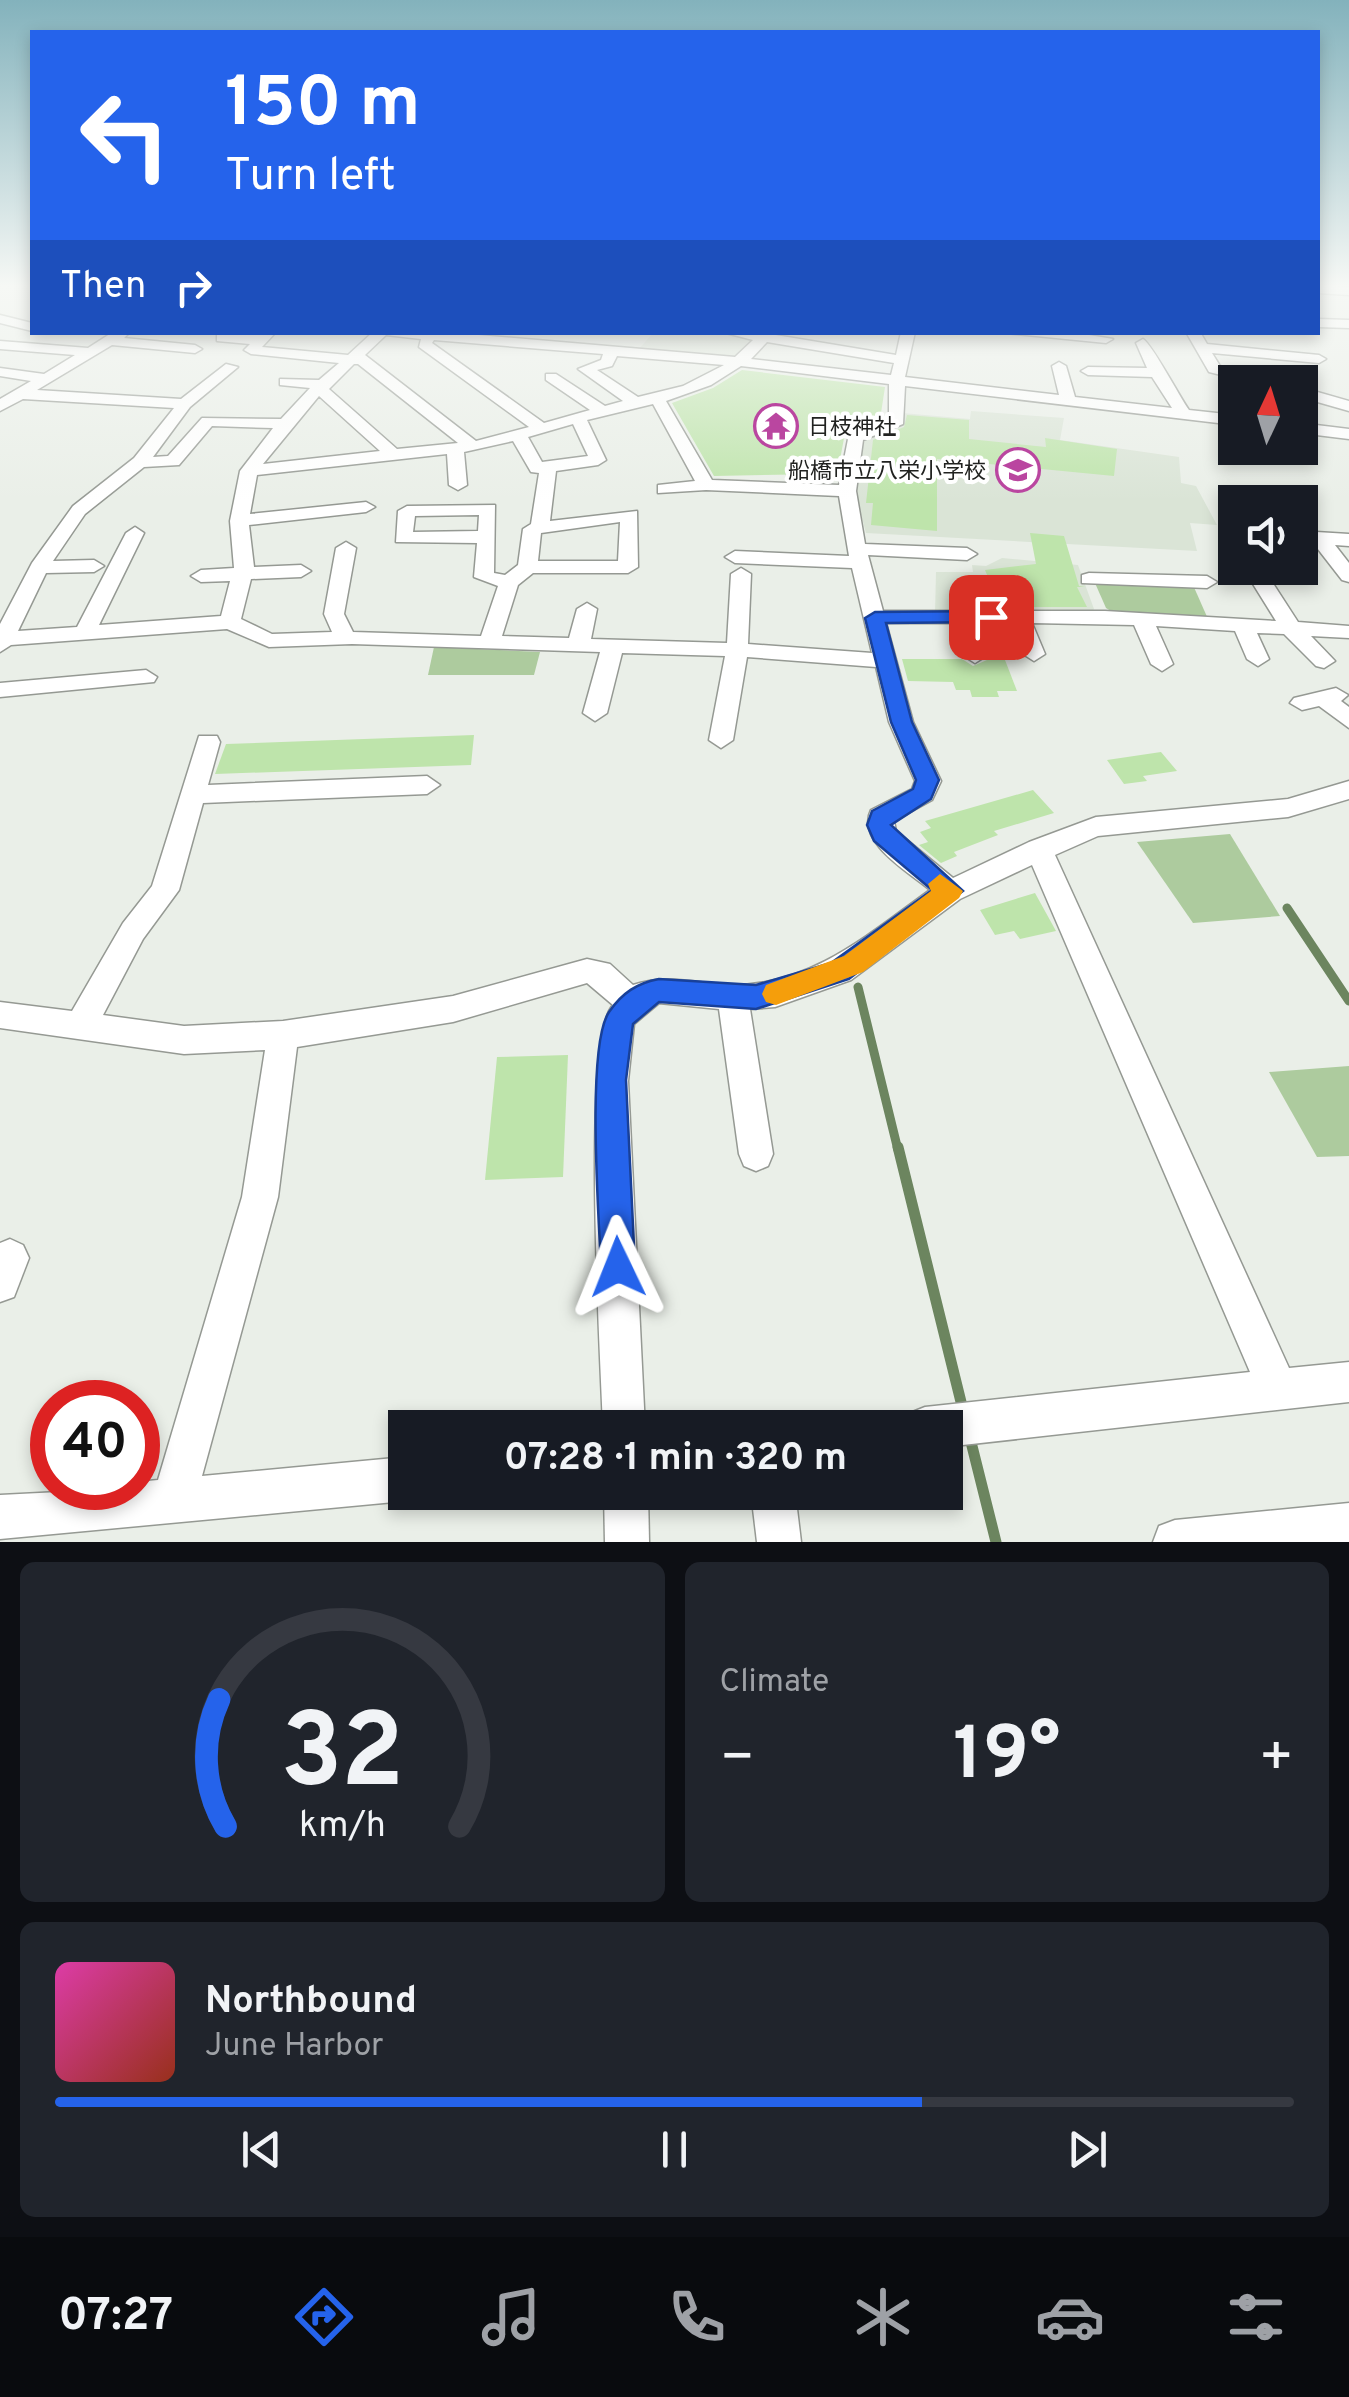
<!DOCTYPE html>
<meta charset="utf-8">
<style>
:root{--surface:#171b24;--page:#20242c;--text:#f1f3f6;--muted:#9ea1a6;--line:#363941;--accent:#2563eb}
body{margin:0;font-family:Overpass,"Noto Sans JP",sans-serif;background:var(--page);color:var(--text);height:100vh;display:flex;flex-direction:column;font-size:38px;white-space:nowrap}
*{box-sizing:border-box;margin:0}
p{font-size:32px;color:var(--muted)}
.icon{flex:none;width:55px;height:55px;fill:none;stroke:currentColor;stroke-width:2;stroke-linecap:round;stroke-linejoin:round}
.map{position:relative;height:1542px;overflow:hidden}
.panel{display:flex;flex-direction:column;gap:20px;padding:20px;background:#0d0f14;flex:1}
.panel>*{flex:none}
.guide{position:absolute;left:30px;top:30px;width:1290px;height:305px;border-radius:0px;box-shadow:0 5px 15px #0003;background:#2563eb;color:#fff;overflow:hidden}
.needle{width:65px;rotate:4deg}
.tools{position:absolute;left:1218px;top:365px;display:grid;gap:20px}
.tools a{display:grid;place-items:center;width:100px;height:100px;border-radius:0px;background:var(--surface);box-shadow:0 5px 15px #0003;font-size:50px}
.speed{position:absolute;left:30px;top:1380px;display:flex;gap:20px;font-size:50px;font-weight:700;text-align:center}
.speed>*{display:grid;place-content:center;width:130px;height:130px;border-radius:50%;background:var(--surface);box-shadow:0 5px 15px #0003;line-height:1}
.speed .limit{border:15px solid #d22;background:#fff;color:#111}
.pin{position:absolute;display:grid;place-items:center;width:85px;height:85px;color:#fff;margin:-42px;border-radius:20px;box-shadow:0 5px 15px #0006}
.me{position:absolute;width:110px;margin:-55px;rotate:358deg;stroke-linejoin:round;filter:drop-shadow(0 0 8px #0008)}
.turn{display:flex;align-items:center;gap:35px;height:210px;padding:0 30px;font-size:45px}
.turn .icon{width:130px;height:130px;stroke-width:2.5}
.turn b{display:block;font-size:70px;line-height:85px}
.then{display:flex;align-items:center;height:95px;padding:0 30px;background:#0003;gap:20px;font-size:38px}
.big{font-size:75px;font-weight:700;line-height:1.1}
.panel .widget{flex:1;display:flex;flex-direction:column;justify-content:center;gap:15px;min-width:0;padding:0 35px;border-radius:15px;background:var(--page)}
.panel .dial{align-items:center;gap:0}
.dial svg{height:260px;overflow:visible;fill:none;stroke:var(--line);stroke-width:7;stroke-linecap:round;text-anchor:middle}
.dial text{fill:var(--text);stroke:none}
.song{display:flex;align-items:center;gap:30px}
.cover{width:120px;height:120px;border-radius:15px;background:linear-gradient(135deg,hsl(320 70% 55%),hsl(10 70% 35%))}
.played{height:10px;border-radius:5px;background:linear-gradient(90deg,var(--accent) 70%,var(--line) 70%)}
.keys{display:flex;justify-content:space-around;direction:ltr}
.heat{display:flex;justify-content:space-between;align-items:center;font-size:55px;direction:ltr}
.panel .tiles{flex:1;display:grid;gap:20px;grid-template-columns:1fr 1fr}
.widget:last-child{grid-column:span 2}
.trip{position:absolute;left:388px;top:1410px;width:575px;height:100px;border-radius:0px;background:var(--surface);box-shadow:0 5px 15px #0003;font-weight:700;line-height:100px;text-align:center}
.menu{display:flex;height:160px;justify-content:space-around;align-items:center;background:#090b0e;color:var(--muted)}
.menu .icon{width:70px;height:70px}
.menu .active{color:var(--accent)}
.menu b{font-size:45px;color:var(--text)}
.map>svg:first-child{display:block}
.built{fill:#dae4d6}
.green{fill:#adcb9e}
.lines{fill:none;stroke-linecap:round;stroke-linejoin:round}
.stream-far1{stroke:#6c855f;stroke-width:9}
.stream{stroke:#6c855f;stroke-width:11}
.building{fill:#bee4ab}
.minor-casing{stroke:#959993;stroke-width:3}
.minor{fill:#fff;fill-rule:evenodd}
.route{fill:#2563eb;stroke:#184099;stroke-width:2.5}
.slow{fill:#f59e0b}
.labels{text-anchor:middle;stroke-width:8;stroke-linejoin:round;paint-order:stroke}
.far-poi-label{font-size:22px;fill:#212220;stroke:#fff;text-anchor:start}
</style>
<div class="map">
<svg width="1349" height="1542" viewBox="0 0 1349 1542">
<rect width="100%" height="100%" fill="#eaefe8"/>
<g class="built">
<polygon points="653,333 715,333 754,339 743,359 638,350"/>
<polygon points="971,411 1064,418 1060,440 1179,457 1181,483 1196,486 1217,525 1190,523 1197,551 866,533 854,488 862,437 902,413 970,419"/>
<polygon points="1002,558 1078,565 1094,609 1091,613 935,614 936,572 973,572 972,565 986,566"/>
</g>
<g class="green">
<polygon points="1095,583 1193,585 1208,619 1114,613 1106,608"/>
<polygon points="434,647 540,652 534,675 428,675"/>
<polygon points="1230,834 1280,916 1193,923 1137,842"/>
<polygon points="1349,1066 1349,1156 1317,1157 1269,1072"/>
</g>
<g class="lines">
<g class="stream-far1">
<polyline points="1287,908 1349,1001"/>
<polyline points="858,987 898,1150"/>
</g>
<g class="stream">
<polyline points="898,1147 963,1410"/>
<polyline points="970,1438 996,1542"/>
</g>
</g>
<g class="building">
<polygon points="742,370 885,387 881,413 885,415 845,433 836,481 822,481 822,474 714,476 672,403 713,388"/>
<polygon points="907,415 969,420 969,439 1046,447 1045,438 1117,449 1114,476 937,459 937,531 871,525 873,503 866,503 873,440 904,427"/>
<polygon points="1030,533 1064,536 1079,586 1085,587 1077,587 1087,607 1017,607 1012,595 996,596 985,570 1036,564"/>
<polygon points="902,659 962,659 973,666 987,660 1005,660 1017,691 997,691 999,697 972,697 970,690 956,690 953,682 908,681"/>
<polygon points="474,735 471,765 215,774 226,744"/>
<polygon points="1161,752 1177,771 1143,776 1147,781 1124,784 1107,760"/>
<polygon points="1033,790 1054,813 994,831 998,835 954,852 957,856 941,863 919,845 928,842 920,832 931,828 925,821"/>
<polygon points="1035,893 1056,931 1020,939 1014,931 995,935 980,910"/>
<polygon points="568,1055 563,1177 485,1180 497,1057"/>
</g>
<g class="lines">
<g class="minor-casing">
<g id="minor">
<polygon points="1319,285 1349,287 1349,295 1318,293"/>
<polygon points="0,315 32,323 32,331 0,323"/>
<polygon points="1318,319 1349,320 1349,328 1318,327"/>
<path d="M113,332h17l-6,6 71,7 7,4 -7,4 -83,-8 -75,45 144,9 45,-35 12,3 -48,40 -37,50 15,-1 34,-38 79,1 29,-31 -30,-3v-6l39,1 20,-17 -88,-9 -7,-4 6,-6 -33,-3v-6l5,-1 54,-2 -14,15 86,8 25,-23h71l291,25 18,-17 -31,-8h35l139,23 5,-23h14l-10,45 154,18 -7,-29 7,-4 7,4 9,31 97,11 -20,-31 -64,-2 -7,-4 7,-4 59,1 -11,-25 7,-4c9,5 36,57 46,71l46,5v10l-330,-39 -2,38 -40,16 -7,51 9,53 102,4 10,6 -10,6 -99,-5 15,56h222l171,10 -33,-53h20l35,54 51,4v12l-38,-2 24,25 -11,7 -8,-2 -32,-32 -27,-1 12,26 -11,7 -11,-7 -12,-28 -79,-5 17,38 -11,7 -11,-7 -17,-39 -102,-2 13,31 -11,7 -11,-7 -12,-31h-35l10,33 -11,7 -11,-7 -10,-33h-68l27,99 28,59 -9,19 -38,21 2,10 57,47 76,-36 67,-25 192,-18 61,-18v18l-61,18 -190,19 -43,19 234,513 60,-6v40l-404,45v-19h-41l6,-15 15,-6 325,-35 -218,-507 -72,34 -109,81 -76,27 -25,2 23,145 -5,12 -12,5 -12,-5 -5,-12 -20,-145 -60,-6 -25,21 -6,57 17,347h-42c-2,-65 -22,-391 10,-423l-26,-22 -134,39 -156,25 -19,150 -76,279 203,-19v35l15,2 -15,7 -405,38v-44l138,-7v-6l20,-2 84,-283 23,-147 -81,4 -184,-26v-26l72,9 51,-88 29,-37 47,-150h18l3,6 -12,43 219,-9 13,9 -13,9 -224,9 -24,87 -36,49 -40,76 81,11 99,-5 170,-25 134,-37 23,5 23,21c34,-12 64,-1 99,0 79,1 138,-52 198,-95 -20,-17 -75,-48 -59,-80l41,-21 3,-8 -26,-59 -13,-55 -129,-10 -14,83 -12,8 -12,-8 16,-84 -103,-3 -15,60 -12,8 -12,-8 17,-61 -248,-8 -83,3 -42,-18 -216,16 -11,7v-28l32,-61 41,-57 61,-48 40,-50 -151,-9 -23,12v-12l31,-18 -31,-5v-8l44,6 31,-19 -75,-6v-8l88,7zM386,335l35,4 -2,8 110,80 -53,14 -111,-86zM434,340l169,14 -2,6 -23,9 45,32 -18,5 -49,-32h-10v6l44,30 -46,13 -112,-80zM767,342l127,21 -3,12 -140,-16zM617,356l107,9 -41,21 -45,11 -41,-27 15,-4zM354,364h4l100,79 -61,6 -68,-60zM741,366l148,18v34l-40,16 -10,51 -127,-5 -46,-79 45,-16zM319,396l61,55 -117,13zM653,404l42,77 -37,4v8l48,-3 133,6 10,60 -114,-5 -10,6 10,6 117,5 20,85 -124,-9 3,-70 -10,-6 -10,6 -4,69 -136,-4 6,-30 -10,-6 -10,6 -8,29 -67,-2 16,-51 15,-12h95l10,-6 -1,-56 -87,10 6,-50 42,-6 8,-5 -19,-40zM573,424l15,32 -46,6 -14,-25zM212,426l61,2 -33,43 -10,50 4,47 -33,2 -10,6 10,6 29,-1 -9,35 -122,9 45,-92 -9,-6 -9,6 -49,94 -59,4 28,-58 48,-1 10,-6 -10,-6 -41,1 32,-47 59,-47 35,-2zM513,441l18,31 8,1 -8,51 -8,5 -5,36 -13,10 -11,-2 1,-68 -88,1 -9,5 -2,31 81,1 -3,34 24,9 -17,50 -128,-4 -9,-18 12,-66 -10,-6 -10,6 -12,66 8,18 -60,2 -31,-15 10,-40 50,-2 10,-6 -10,-6 -47,2 -5,-42 117,-13 9,-5 -9,-5 -116,12 7,-39 190,-21 2,31 9,5 9,-5 -3,-33zM479,515l-1,16 -65,1 2,-16zM620,522l-2,39h-80l3,-28z"/>
<polygon points="996,332 1071,332 1113,339 1106,343"/>
<polygon points="1186,332 1200,332 1207,344 1319,355 1326,359 1319,363 1212,353 1220,366 1271,382 1249,382 1209,372"/>
<polygon points="1300,387 1349,401 1349,411 1300,397"/>
<polygon points="1300,423 1349,429 1349,439 1300,433"/>
<polygon points="1300,531 1349,534 1349,546 1335,545 1349,563 1349,582 1342,580 1314,544 1300,543"/>
<polygon points="1089,573 1207,576 1217,582 1207,588 1082,583 1082,575"/>
<polygon points="146,670 157,677 154,682 0,697 0,683"/>
<polygon points="1336,688 1348,695 1341,701 1349,707 1349,728 1319,706 1302,710 1290,703 1294,698"/>
<polygon points="10,1239 23,1245 29,1258 14,1297 0,1302 0,1243"/>
<polygon points="604,1492 648,1492 649,1542 605,1542"/>
<polygon points="751,1492 795,1492 801,1542 757,1542"/>
<polygon points="1349,1503 1349,1542 1153,1542 1159,1526 1175,1520"/>
</g>
</g>
<use href="#minor" class="minor"/>
</g>
<linearGradient id="sky" x2="0" y2="1"><stop stop-color="#83b2bc"/><stop offset="0.57" stop-color="#f6f8f5"/><stop offset="1" stop-color="#f6f8f5" stop-opacity="0"/></linearGradient>
<rect width="1349" height="501" fill="url(#sky)"/>
<path class="route" d="M875,612l116,-1 10,6 -10,5 -105,1 26,99 27,58 -8,19 -40,26 72,66 -114,88 -93,30 -97,-7 -26,22 -7,56 9,187 -5,12 -12,5 -12,-5 -5,-12c-2,-48 -15,-221 8,-255 13,-19 28,-29 50,-33l97,6 75,-22 101,-73 -58,-49 -7,-16 5,-14 41,-22 3,-9 -25,-58 -26,-104z"/>
<polygon class="slow" points="940,874 963,891 959,898 863,972 776,1005 766,1002 762,994 766,985 844,956 931,891 928,884"/>
<defs>
<g id="temple-ring" transform="scale(2.25)"><circle r="9.5" fill="#fff" stroke="#ba46a0" stroke-width="1.5"/><path d="M0-6L5-2H3V0L6.5 2.5H4V6H1.5V3h-3V6H-4V2.5H-6.5L-3 0V-2H-5Z" fill="#ba46a0"/></g>
<g id="school-ring" transform="scale(2.25)"><circle r="9.5" fill="#fff" stroke="#ba46a0" stroke-width="1.5"/><path d="M0-5L7-2L0 1L-7-2ZM-4 1L0 2.5L4 1V4Q0 6-4 4Z" fill="#ba46a0"/></g>
</defs>
<g fill-rule="evenodd">
<use href="#temple-ring" x="776" y="426"/>
<use href="#school-ring" x="1018" y="470"/>
</g>
<g class="labels">
<g class="far-poi-label">
<text x="808" y="434">日枝神社</text>
<text x="986" y="478" text-anchor="end">船橋市立八栄小学校</text>
</g>
</g>
</svg>
<div class="tools">
<a><svg class="needle" viewBox="-14 -14 28 28"><path d="M0-13l5 13h-10z" fill="#e53935"/><path d="M0 13l5-13h-10z" fill="#9ea1a6"/></svg></a>
<a><svg class="icon" aria-label="sound" viewBox="0 0 24 24"><path d="M4 9h4l5-4v14l-5-4H4zM17 9q2 3 0 6"/></svg></a>
</div>
<div class="speed"><div class="limit">40</div></div>
<div class="pin" style="left:991px;top:617px;background:#d93025"><svg class="icon" aria-label="arrive" viewBox="0 0 24 24"><path d="M6 21V4h12l-3 4 3 4H6"/></svg></div>
<svg class="me" style="left:618px;top:1267px" viewBox="-20 -20 40 40"><path d="M0-17L14 15 0 8-14 15z" fill="#2563eb" stroke="#fff" stroke-width="4"/></svg>
<div class="trip">07:28 · 1 min · 320 m</div>
<div class="guide">
<div class="turn"><svg class="icon" aria-label="left" viewBox="0 0 24 24"><path d="M17 20v-9H6M10 6l-5 5 5 5"/></svg><div><b>150 m</b>Turn left</div></div>
<div class="then">Then<svg class="icon" aria-label="right" viewBox="0 0 24 24"><path d="M7 20v-9h11M14 6l5 5-5 5"/></svg></div>
</div>
</div>
<section class="panel">
<div class="tiles">
<div class="widget dial"><svg viewBox="0 0 100 80">
<path d="M14 69A42 42 0 1 1 86 69"/>
<path d="M14 69A42 42 0 0 1 12 30" stroke="#2563eb"/>
<text x="50" y="56" font-size="32" font-weight="700">32</text>
<text x="50" y="72" font-size="11">km/h</text>
</svg></div>
<div class="widget"><p>Climate</p>
<div class="heat"><a>−</a><b class="big">19°</b><a>+</a></div>
</div>
<div class="widget">
<div class="song"><i class="cover"></i><div><b>Northbound</b><p>June Harbor</p></div></div>
<div class="played"></div>
<div class="keys"><svg class="icon" aria-label="previous" viewBox="0 0 24 24"><path d="M18 5L8 12l10 7zM5 5v14"/></svg><svg class="icon" aria-label="pause" viewBox="0 0 24 24"><path d="M8 5v14M16 5v14"/></svg><svg class="icon" aria-label="next" viewBox="0 0 24 24"><path d="M6 5l10 7-10 7zM19 5v14"/></svg></div>
</div>
</div>
</section>
<nav class="menu">
<b>07:27</b>
<svg class="icon active" aria-label="directions" viewBox="0 0 24 24"><path d="M12 3l9 9-9 9-9-9zM9 14v-3h6M13 9l2 2-2 2"/></svg>
<svg class="icon" aria-label="music" viewBox="0 0 24 24"><path d="M9 18V5l10-2v13"/><circle cx="6" cy="18" r="3"/><circle cx="16" cy="16" r="3"/></svg>
<svg class="icon" aria-label="phone" viewBox="0 0 24 24"><path d="M5 4h4l2 5-3 2q2 4 5 5l2-3 5 2v4C11 20 4 13 5 4z"/></svg>
<svg class="icon" aria-label="climate" viewBox="0 0 24 24"><path d="M12 3v18M4 7l16 10M4 17L20 7"/></svg>
<svg class="icon" aria-label="car" viewBox="0 0 24 24"><path d="M5 17H2v-5l4-1 3-4h7l3 4 3 1v5h-3M9 17h6M6 11h13"/><circle cx="7" cy="17" r="2"/><circle cx="17" cy="17" r="2"/></svg>
<svg class="icon" aria-label="filters" viewBox="0 0 24 24"><path d="M4 7h16M4 17h16"/><circle cx="9" cy="7" r="2"/><circle cx="15" cy="17" r="2"/></svg>
</nav>
